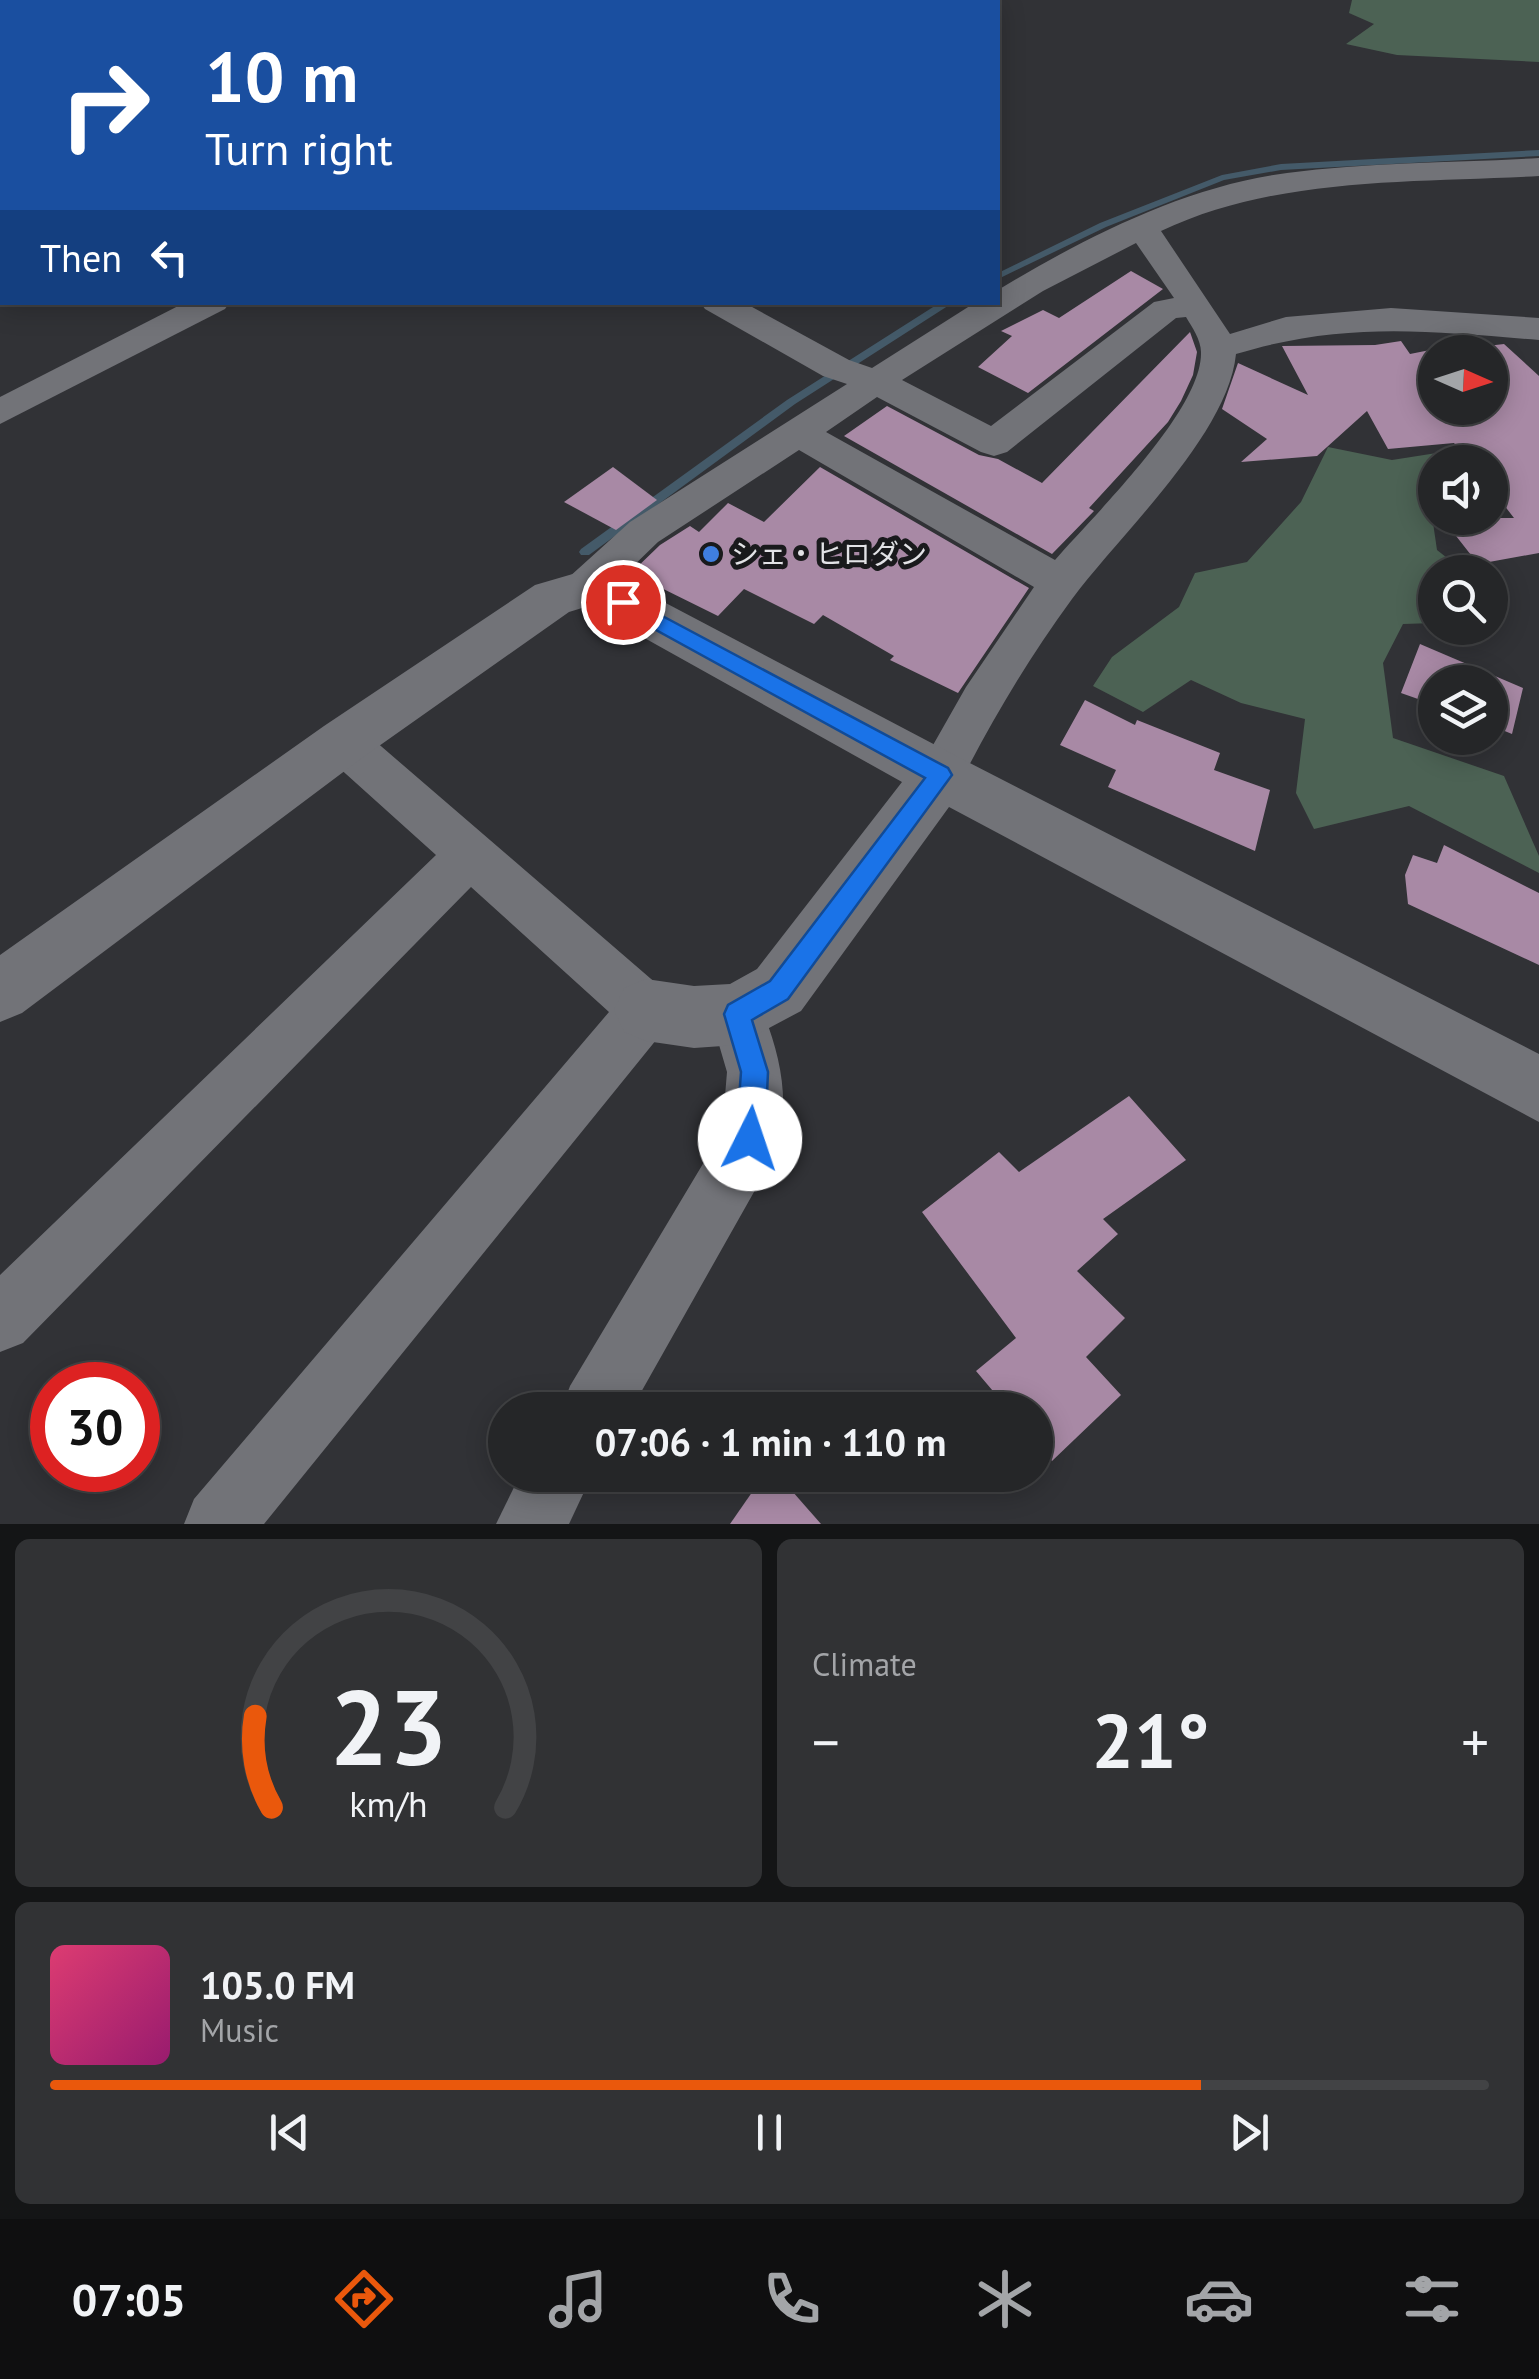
<!DOCTYPE html>
<meta charset="utf-8">
<style>
:root{--surface:#252628;--page:#313234;--text:#f1f3f6;--muted:#a3a5a8;--line:#424345;--accent:#ea580c}
body{margin:0;font-family:"PT Sans","Noto Sans JP",sans-serif;background:var(--page);color:var(--text);height:100vh;display:flex;flex-direction:column;font-size:38px;white-space:nowrap}
*{box-sizing:border-box;margin:0}
p{font-size:32px;color:var(--muted)}
.icon{flex:none;width:55px;height:55px;fill:none;stroke:currentColor;stroke-width:2;stroke-linecap:round;stroke-linejoin:round}
.map{position:relative;height:1524px;overflow:hidden}
.panel{display:flex;flex-direction:column;gap:15px;padding:15px;background:#141516;flex:1}
.panel>*{flex:none}
.top-card{position:absolute;left:0px;top:0px;width:1000px;height:305px;box-shadow:0 5px 25px #0003,0 0 0 2px var(--line);background:#1a4fa0;color:#fff;overflow:hidden}
.needle{width:65px;rotate:93deg}
.buttons{position:absolute;left:1418px;top:335px;display:grid;gap:20px}
.buttons a{display:grid;place-items:center;width:90px;height:90px;border-radius:50%;background:var(--surface);box-shadow:0 5px 25px #0003,0 0 0 2px var(--line);font-size:50px}
.speed{position:absolute;left:30px;top:1362px;display:flex;gap:20px;font-size:50px;font-weight:700;text-align:center}
.speed>*{display:grid;place-content:center;width:130px;height:130px;border-radius:50%;background:var(--surface);box-shadow:0 5px 25px #0003,0 0 0 2px var(--line);line-height:1}
.speed .limit{border:15px solid #d22;background:#fff;color:#111}
.pin{position:absolute;display:grid;place-items:center;width:85px;height:85px;color:#fff;margin:-42px;border:5px solid #fff;border-radius:50%;box-shadow:0 2px 10px #0007}
.me{position:absolute;width:110px;margin:-55px;rotate:4deg;stroke-linejoin:round;filter:drop-shadow(0 0 8px #0008)}
.turn{display:flex;align-items:center;gap:35px;height:210px;padding:0 40px;font-size:45px}
.turn .icon{width:130px;height:130px;stroke-width:2.5}
.turn b{display:block;font-size:70px;line-height:85px}
.then{display:flex;align-items:center;height:95px;padding:0 40px;background:#0003;gap:20px;font-size:38px}
.big{font-size:75px;font-weight:700;line-height:1.1}
.panel .tile{flex:1;display:flex;flex-direction:column;justify-content:center;gap:15px;min-width:0;padding:0 35px;border-radius:15px;background:var(--page)}
.panel .dial{align-items:center;gap:0}
.dial svg{height:260px;overflow:visible;fill:none;stroke:var(--line);stroke-width:7;stroke-linecap:round;text-anchor:middle}
.dial text{fill:var(--text);stroke:none}
.song{display:flex;align-items:center;gap:30px}
.cover{width:120px;height:120px;border-radius:15px;background:linear-gradient(135deg,hsl(340 70% 55%),hsl(320 70% 35%))}
.played{height:10px;border-radius:5px;background:linear-gradient(90deg,var(--accent) 80%,var(--line) 80%)}
.keys{display:flex;justify-content:space-around;direction:ltr}
.heat{display:flex;justify-content:space-between;align-items:center;font-size:55px;direction:ltr}
.panel .tiles{flex:1;display:grid;gap:15px;grid-template-columns:1fr 1fr}
.tile:last-child{grid-column:span 2}
.trip{position:absolute;left:488px;top:1392px;width:565px;height:100px;border-radius:50px;background:var(--surface);box-shadow:0 5px 25px #0003,0 0 0 2px var(--line);font-weight:700;line-height:100px;text-align:center}
.dock{display:flex;height:160px;justify-content:space-around;align-items:center;background:#0f0f10;color:var(--muted)}
.dock .icon{width:70px;height:70px}
.dock .current{color:var(--accent)}
.dock b{font-size:45px;color:var(--text)}
.map>svg:first-child{display:block}
.green{fill:#4c6254}
.lines{fill:none;stroke-linecap:round;stroke-linejoin:round}
.stream{fill:#445a69;fill-rule:evenodd}
.building{fill:#a889a5;fill-rule:evenodd}
.minor{fill:#727378;fill-rule:evenodd}
.tertiary{fill:#727378;fill-rule:evenodd}
.route{fill:#1a73e8;stroke:#114b97;stroke-width:2.5}
.shop-dot{fill:#3f7fe0;stroke:#191a1c;stroke-width:4}
.labels{text-anchor:middle;stroke-width:10;stroke-linejoin:round;paint-order:stroke}
.poi-label{font-size:28px;fill:#e2e3e6;stroke:#191a1c;text-anchor:start}
</style>
<div class="map">
<svg width="1539" height="1524" viewBox="0 0 1539 1524">
<rect width="100%" height="100%" fill="#313236"/>
<g class="green">
<polygon points="1352,0 1539,0 1539,62 1397,55 1346,44 1374,24 1349,13"/>
<polygon points="1539,437 1490,462 1435,462 1435,506 1431,509 1437,550 1465,572 1435,572 1435,623 1403,624 1383,663 1393,738 1504,776 1539,856 1539,873 1409,806 1314,829 1296,793 1305,719 1241,703 1191,680 1143,712 1093,686 1112,657 1179,607 1195,573 1247,562 1301,502 1328,447 1392,460"/>
</g>
<g class="lines">
<g class="stream">
<polygon points="781,0 793,0 789,2 781,2"/>
<polygon points="1539,150 1539,156 1281,170 1224,180 1106,227 998,279 998,273 1100,223 1222,175 1281,164"/>
<polygon points="941,302 954,302 795,404 589,555 581,555 579,552 581,549 787,400"/>
</g>
</g>
<g class="building">
<polygon points="1131,271 1163,289 1028,393 978,367 1012,336 1001,331 1043,310 1059,318"/>
<polygon points="1190,332 1197,352 1193,375 1181,401 1168,422 1089,508 1094,511 1052,554 844,436 887,406 979,455 998,459 1042,483"/>
<path d="M1401,341l9,13 55,-11 5,5 34,-4 35,32v177l-61,11 -36,-46h72l-24,-31v-25h-20l-16,-19 -66,6 -21,-38 -50,45 -76,6 26,-23 -45,-30 16,-46 70,32 -26,-49 93,-1zM1435,352h55v56h-55z"/>
<polygon points="613,467 657,500 616,530 564,502"/>
<polygon points="820,467 1029,588 958,693 890,660 894,656 823,615 814,624 744,589 718,616 631,573 660,545 690,526 699,532 728,503 764,522"/>
<polygon points="1420,644 1523,688 1512,734 1490,725 1490,682 1435,682 1435,705 1401,693"/>
<polygon points="1085,700 1135,725 1137,720 1220,753 1214,770 1270,790 1255,851 1108,787 1116,770 1060,745"/>
<polygon points="1444,845 1539,893 1539,965 1408,904 1405,875 1413,855 1437,863"/>
<polygon points="1129,1096 1186,1160 1103,1219 1118,1234 1077,1271 1125,1318 1086,1357 1121,1395 1052,1461 1035,1441 1035,1410 1009,1410 976,1371 1016,1338 922,1212 999,1152 1019,1172"/>
<polygon points="764,1475 778,1475 821,1524 730,1524"/>
</g>
<g class="lines">
<g class="minor">
<path d="M1539,158v18c-127,7 -261,0 -378,55l69,103 56,-17 105,-9 148,10v22c-111,-9 -194,-19 -303,14 -8,81 -116,180 -164,245 -44,60 -82,124 -115,190l-17,6 -17,-6 -7,-14 50,-88 68,-100 -235,-137 -141,92 -60,58 -15,5 -15,-5 -6,-11 6,-11 62,-56 217,-138 -24,-8 -118,-67 -5,-7h43l106,58 23,8 104,-66h22v-12c86,-52 187,-104 289,-117 83,-11 169,-10 252,-15zM1136,243l38,55 -20,4 -163,124 -89,-46 141,-89zM1186,317c6,10 15,23 15,35 2,58 -108,164 -146,208l-229,-128 51,-35 104,55 13,4 13,-4 169,-134z"/>
<polygon points="186,302 230,302 225,309 0,424 0,397"/>
<polygon points="343,723 360,728 665,991 673,1010 665,1029 264,1524 184,1524 194,1499 609,1012 471,887 23,1343 0,1352 0,1275 436,855 326,756 320,742 326,728"/>
<path d="M737,987l19,8c23,53 39,110 16,165l-141,250h-70l9,-24 152,-254 5,-60 -17,-58 8,-19z"/>
<polygon points="520,1475 592,1475 569,1524 496,1524"/>
</g>
<polygon class="tertiary" points="583,571 641,590 960,758 1539,1054 1539,1122 949,807 801,1011 737,1045 694,1048 646,1041 624,1032 614,1010 624,988 646,979 694,986 730,984 757,969 902,782 605,616 582,608 569,612 362,758 22,1013 0,1022 0,955 324,726 535,585"/>
</g>
<polygon class="route" points="623,595 948,768 952,775 788,999 752,1020 768,1072 765,1139 760,1149 750,1153 741,1149 736,1139 741,1072 724,1014 728,1005 770,981 925,778 616,608 616,597"/>
<circle class="shop-dot" cx="711" cy="554" r="10"/>
<g class="labels">
<g class="poi-label">
<text x="731" y="564">シェ・ヒロダン</text>
</g>
</g>
</svg>
<div class="buttons">
<a><svg class="needle" viewBox="-14 -14 28 28"><path d="M0-13l5 13h-10z" fill="#e53935"/><path d="M0 13l5-13h-10z" fill="#a3a5a8"/></svg></a>
<a><svg class="icon" aria-label="sound" viewBox="0 0 24 24"><path d="M4 9h4l5-4v14l-5-4H4zM17 9q2 3 0 6"/></svg></a>
<a><svg class="icon" aria-label="search" viewBox="0 0 24 24"><circle cx="10" cy="10" r="6"/><path d="M15 15l6 6"/></svg></a>
<a><svg class="icon" aria-label="layers" viewBox="0 0 24 24"><path d="M12 4l9 5-9 5-9-5zM3 14l9 5 9-5"/></svg></a>
</div>
<div class="speed"><div class="limit">30</div></div>
<div class="pin" style="left:623px;top:602px;background:#d93025"><svg class="icon" aria-label="arrive" viewBox="0 0 24 24"><path d="M6 21V4h12l-3 4 3 4H6"/></svg></div>
<svg class="me" style="left:750px;top:1139px" viewBox="-20 -20 40 40"><circle r="19" fill="#fff"/><path d="M0-13L10 11 0 6-10 11z" fill="#1a73e8"/></svg>
<div class="trip">07:06 · 1 min · 110 m</div>
<div class="top-card">
<div class="turn"><svg class="icon" aria-label="right" viewBox="0 0 24 24"><path d="M7 20v-9h11M14 6l5 5-5 5"/></svg><div><b>10 m</b>Turn right</div></div>
<div class="then">Then<svg class="icon" aria-label="left" viewBox="0 0 24 24"><path d="M17 20v-9H6M10 6l-5 5 5 5"/></svg></div>
</div>
</div>
<section class="panel">
<div class="tiles">
<div class="tile dial"><svg viewBox="0 0 100 80">
<path d="M14 69A42 42 0 1 1 86 69"/>
<path d="M14 69A42 42 0 0 1 9 41" stroke="#ea580c"/>
<text x="50" y="56" font-size="32" font-weight="700">23</text>
<text x="50" y="72" font-size="11">km/h</text>
</svg></div>
<div class="tile"><p>Climate</p>
<div class="heat"><a>−</a><b class="big">21°</b><a>+</a></div>
</div>
<div class="tile">
<div class="song"><i class="cover"></i><div><b>105.0 FM</b><p>Music</p></div></div>
<div class="played"></div>
<div class="keys"><svg class="icon" aria-label="previous" viewBox="0 0 24 24"><path d="M18 5L8 12l10 7zM5 5v14"/></svg><svg class="icon" aria-label="pause" viewBox="0 0 24 24"><path d="M8 5v14M16 5v14"/></svg><svg class="icon" aria-label="next" viewBox="0 0 24 24"><path d="M6 5l10 7-10 7zM19 5v14"/></svg></div>
</div>
</div>
</section>
<nav class="dock">
<b>07:05</b>
<svg class="icon current" aria-label="directions" viewBox="0 0 24 24"><path d="M12 3l9 9-9 9-9-9zM9 14v-3h6M13 9l2 2-2 2"/></svg>
<svg class="icon" aria-label="music" viewBox="0 0 24 24"><path d="M9 18V5l10-2v13"/><circle cx="6" cy="18" r="3"/><circle cx="16" cy="16" r="3"/></svg>
<svg class="icon" aria-label="phone" viewBox="0 0 24 24"><path d="M5 4h4l2 5-3 2q2 4 5 5l2-3 5 2v4C11 20 4 13 5 4z"/></svg>
<svg class="icon" aria-label="climate" viewBox="0 0 24 24"><path d="M12 3v18M4 7l16 10M4 17L20 7"/></svg>
<svg class="icon" aria-label="car" viewBox="0 0 24 24"><path d="M5 17H2v-5l4-1 3-4h7l3 4 3 1v5h-3M9 17h6M6 11h13"/><circle cx="7" cy="17" r="2"/><circle cx="17" cy="17" r="2"/></svg>
<svg class="icon" aria-label="filters" viewBox="0 0 24 24"><path d="M4 7h16M4 17h16"/><circle cx="9" cy="7" r="2"/><circle cx="15" cy="17" r="2"/></svg>
</nav>
